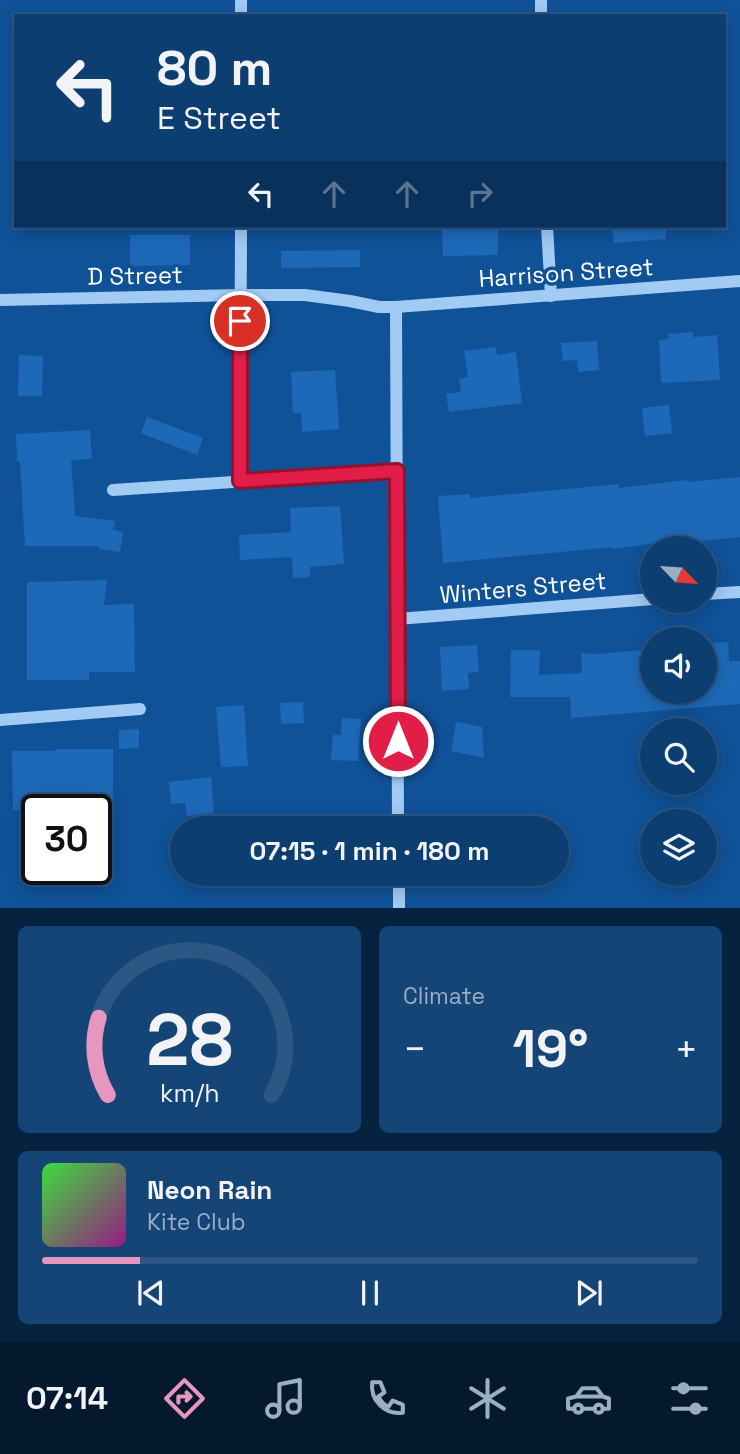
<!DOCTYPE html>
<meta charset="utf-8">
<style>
:root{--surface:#0c3e72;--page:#154577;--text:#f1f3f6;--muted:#9aaec4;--line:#2c5784;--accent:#e797bd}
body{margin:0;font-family:"Space Grotesk",sans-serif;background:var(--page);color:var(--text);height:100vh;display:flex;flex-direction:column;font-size:26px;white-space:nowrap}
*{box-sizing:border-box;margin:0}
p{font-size:23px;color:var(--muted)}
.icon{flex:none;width:38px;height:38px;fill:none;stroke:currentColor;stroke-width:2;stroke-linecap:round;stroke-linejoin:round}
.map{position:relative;height:908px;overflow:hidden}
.side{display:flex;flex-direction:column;gap:18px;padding:18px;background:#07223f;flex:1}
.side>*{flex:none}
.guide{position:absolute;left:14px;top:14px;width:712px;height:214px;border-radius:0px;box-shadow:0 4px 18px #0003,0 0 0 2px var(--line);background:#0c3e72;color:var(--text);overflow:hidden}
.needle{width:46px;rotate:115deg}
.buttons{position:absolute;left:640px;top:536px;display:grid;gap:14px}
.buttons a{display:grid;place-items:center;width:77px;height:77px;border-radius:50%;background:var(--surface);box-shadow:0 4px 18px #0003,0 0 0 2px var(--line);font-size:35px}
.speed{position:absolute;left:21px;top:794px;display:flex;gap:14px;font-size:35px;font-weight:700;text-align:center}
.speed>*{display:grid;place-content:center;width:91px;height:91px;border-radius:50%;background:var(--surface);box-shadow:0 4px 18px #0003,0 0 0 2px var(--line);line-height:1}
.speed .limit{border:4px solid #111;border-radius:10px;background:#fff;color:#111}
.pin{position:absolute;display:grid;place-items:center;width:60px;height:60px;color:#fff;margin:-30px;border:4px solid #fff;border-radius:50%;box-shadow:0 2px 7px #0007}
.me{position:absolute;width:77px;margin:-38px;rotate:0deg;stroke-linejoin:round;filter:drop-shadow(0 0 5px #0008)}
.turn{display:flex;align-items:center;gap:24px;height:147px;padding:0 28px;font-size:32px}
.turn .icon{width:91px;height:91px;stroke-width:2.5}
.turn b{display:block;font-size:49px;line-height:60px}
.lanes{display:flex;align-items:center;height:66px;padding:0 28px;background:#0003;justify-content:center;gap:35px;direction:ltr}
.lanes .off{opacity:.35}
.big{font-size:52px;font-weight:800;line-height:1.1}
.side .card{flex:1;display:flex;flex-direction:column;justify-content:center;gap:10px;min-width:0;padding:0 24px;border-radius:10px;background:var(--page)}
.side .dial{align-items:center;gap:0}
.dial svg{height:182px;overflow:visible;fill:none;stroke:var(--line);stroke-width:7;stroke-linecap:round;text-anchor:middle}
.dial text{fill:var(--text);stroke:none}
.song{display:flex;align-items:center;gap:21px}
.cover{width:84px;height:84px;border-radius:10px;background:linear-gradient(135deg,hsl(120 70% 55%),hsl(310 70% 35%))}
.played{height:7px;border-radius:4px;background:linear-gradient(90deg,var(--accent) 15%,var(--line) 15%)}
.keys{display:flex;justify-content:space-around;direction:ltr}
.heat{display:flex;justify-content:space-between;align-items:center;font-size:38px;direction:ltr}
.side .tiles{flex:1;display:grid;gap:18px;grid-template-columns:1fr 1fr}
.card:last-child{grid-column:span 2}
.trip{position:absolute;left:170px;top:816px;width:399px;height:70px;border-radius:35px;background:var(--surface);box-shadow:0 4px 18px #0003,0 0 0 2px var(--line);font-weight:800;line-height:70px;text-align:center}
.tabs{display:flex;height:112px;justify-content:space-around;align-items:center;background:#05192e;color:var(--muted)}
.tabs .icon{width:49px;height:49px}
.tabs .on{color:var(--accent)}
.tabs b{font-size:32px;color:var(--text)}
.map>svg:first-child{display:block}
.building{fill:#1d69b8}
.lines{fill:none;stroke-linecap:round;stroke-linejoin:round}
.minor{stroke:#a1caf4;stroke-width:12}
.route-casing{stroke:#92132f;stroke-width:18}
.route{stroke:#e11d48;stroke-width:12}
.labels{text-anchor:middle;stroke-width:7;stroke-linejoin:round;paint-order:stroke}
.street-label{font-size:24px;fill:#fff;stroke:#105298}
</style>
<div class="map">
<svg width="740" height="908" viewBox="0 0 740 908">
<rect width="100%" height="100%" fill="#105298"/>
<g class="building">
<polygon points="442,226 498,226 498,255 443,256"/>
<polygon points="612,226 666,226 666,239 614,243"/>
<polygon points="130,235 190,235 190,265 130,266"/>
<polygon points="360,250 360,267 281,268 281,251"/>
<polygon points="693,332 693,337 717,335 720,380 661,383 659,340 669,339 668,334"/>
<polygon points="597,341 599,370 578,372 577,360 563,361 561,343"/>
<polygon points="496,347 497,355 516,352 522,403 449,412 446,394 461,392 459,379 468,377 464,351"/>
<polygon points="19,355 43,356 42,396 18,396"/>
<polygon points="335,370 339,429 302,432 301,413 293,413 291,372"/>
<polygon points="669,405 672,433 645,436 642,408"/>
<polygon points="147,417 203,438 197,455 141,433"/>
<polygon points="90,430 92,459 71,460 75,516 115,521 113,530 123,532 120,552 99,549 99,546 25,546 20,462 17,462 16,434"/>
<polygon points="740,477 740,537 702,541 657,544 657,543 613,549 613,547 443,563 438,496 470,494 470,498 619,484 619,488 687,480 687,482"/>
<polygon points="340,506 344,564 310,567 310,577 293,578 292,557 240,560 239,535 291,532 290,508"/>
<polygon points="107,580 104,605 134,604 135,672 89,672 89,680 27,680 27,582"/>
<polygon points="728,642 729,661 740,661 740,704 571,718 570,697 510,697 511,650 540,650 539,675 582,673 581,653 599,654 642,650 643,667 653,667 653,691 705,691 705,643"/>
<polygon points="477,645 479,672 468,673 469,689 442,691 440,647"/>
<polygon points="303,702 304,723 281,724 280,703"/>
<polygon points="244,705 248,766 221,767 216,707"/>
<polygon points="342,718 361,719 358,761 331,760 333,735 341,735"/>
<polygon points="456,722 482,727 484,758 451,751"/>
<polygon points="139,729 139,748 119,749 119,730"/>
<polygon points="55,749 113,749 113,809 13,810 12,751 55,751"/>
<polygon points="211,777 214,813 187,816 185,803 171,804 169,782"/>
</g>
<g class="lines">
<g class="minor">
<polyline points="541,0 541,16"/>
<polyline points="241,16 241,0"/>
<polyline points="547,226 551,296"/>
<polyline points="0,300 241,295 305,295 350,301 379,307 396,307 740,281"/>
<polyline points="396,307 398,828"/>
<polyline points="240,481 241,226"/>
<polyline points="113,490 397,471"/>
<polyline points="705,594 740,592"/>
<polyline points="397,619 653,599"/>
<polyline points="0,720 140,709"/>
<polyline points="399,873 399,908"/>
</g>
</g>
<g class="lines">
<g class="route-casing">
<polyline id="route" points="240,321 240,481 397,471 398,741"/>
</g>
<use href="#route" class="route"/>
</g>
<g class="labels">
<g class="street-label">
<text transform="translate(566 273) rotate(-4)" y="8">Harrison Street</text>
<text transform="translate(135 276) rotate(-1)" y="8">D Street</text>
<text transform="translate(523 588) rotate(-5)" y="8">Winters Street</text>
</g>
</g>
</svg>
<div class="buttons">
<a><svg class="needle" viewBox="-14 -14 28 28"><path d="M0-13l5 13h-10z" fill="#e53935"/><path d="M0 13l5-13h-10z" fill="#9aaec4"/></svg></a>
<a><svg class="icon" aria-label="sound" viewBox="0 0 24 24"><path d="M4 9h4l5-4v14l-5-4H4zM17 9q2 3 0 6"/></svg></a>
<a><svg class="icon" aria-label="search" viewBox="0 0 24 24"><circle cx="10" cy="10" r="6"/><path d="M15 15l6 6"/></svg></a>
<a><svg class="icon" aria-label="layers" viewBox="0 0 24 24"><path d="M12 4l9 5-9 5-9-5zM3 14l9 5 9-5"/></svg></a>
</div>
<div class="speed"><div class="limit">30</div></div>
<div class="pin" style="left:240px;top:321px;background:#d93025"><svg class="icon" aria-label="arrive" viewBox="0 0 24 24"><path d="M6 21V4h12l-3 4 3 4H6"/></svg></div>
<svg class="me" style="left:398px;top:741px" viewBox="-20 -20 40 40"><circle r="17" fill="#e11d48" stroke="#fff" stroke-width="3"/><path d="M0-11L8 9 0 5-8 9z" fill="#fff"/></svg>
<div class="trip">07:15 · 1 min · 180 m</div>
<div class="guide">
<div class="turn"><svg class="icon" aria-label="left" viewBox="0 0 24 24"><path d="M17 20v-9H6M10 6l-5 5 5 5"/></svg><div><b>80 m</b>E Street</div></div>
<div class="lanes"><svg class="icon" aria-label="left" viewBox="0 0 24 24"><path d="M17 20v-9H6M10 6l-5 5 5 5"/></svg><svg class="icon off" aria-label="ahead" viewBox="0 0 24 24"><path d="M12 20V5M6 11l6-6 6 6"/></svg><svg class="icon off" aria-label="ahead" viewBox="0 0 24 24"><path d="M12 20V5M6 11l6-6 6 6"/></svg><svg class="icon off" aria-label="right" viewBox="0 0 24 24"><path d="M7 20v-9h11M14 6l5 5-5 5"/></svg></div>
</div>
</div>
<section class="side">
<div class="tiles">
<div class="card dial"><svg viewBox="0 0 100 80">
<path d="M14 69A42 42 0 1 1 86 69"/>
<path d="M14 69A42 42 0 0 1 10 35" stroke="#e797bd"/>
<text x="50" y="56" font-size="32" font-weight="700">28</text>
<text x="50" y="72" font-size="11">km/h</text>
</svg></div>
<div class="card"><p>Climate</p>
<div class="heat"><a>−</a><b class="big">19°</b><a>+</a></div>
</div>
<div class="card">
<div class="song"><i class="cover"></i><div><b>Neon Rain</b><p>Kite Club</p></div></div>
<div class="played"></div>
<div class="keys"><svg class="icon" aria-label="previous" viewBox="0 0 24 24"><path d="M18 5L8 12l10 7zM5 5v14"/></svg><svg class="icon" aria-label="pause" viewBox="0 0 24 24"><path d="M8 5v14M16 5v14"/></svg><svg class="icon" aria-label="next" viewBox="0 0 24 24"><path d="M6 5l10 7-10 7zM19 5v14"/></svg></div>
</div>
</div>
</section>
<nav class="tabs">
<b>07:14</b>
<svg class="icon on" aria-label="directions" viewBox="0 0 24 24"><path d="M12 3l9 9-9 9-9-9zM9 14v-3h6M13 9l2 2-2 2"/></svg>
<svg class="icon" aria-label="music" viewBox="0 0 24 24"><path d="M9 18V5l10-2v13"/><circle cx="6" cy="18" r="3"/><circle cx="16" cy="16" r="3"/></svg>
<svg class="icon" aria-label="phone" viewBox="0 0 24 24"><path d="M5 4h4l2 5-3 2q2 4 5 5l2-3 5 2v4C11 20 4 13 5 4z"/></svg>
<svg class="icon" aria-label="climate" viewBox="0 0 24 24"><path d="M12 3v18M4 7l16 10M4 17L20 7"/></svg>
<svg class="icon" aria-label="car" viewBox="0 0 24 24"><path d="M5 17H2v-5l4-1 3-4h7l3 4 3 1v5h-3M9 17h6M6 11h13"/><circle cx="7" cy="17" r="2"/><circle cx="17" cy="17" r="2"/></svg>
<svg class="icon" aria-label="filters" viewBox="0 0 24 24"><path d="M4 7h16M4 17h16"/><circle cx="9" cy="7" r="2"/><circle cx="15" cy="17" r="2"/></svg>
</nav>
